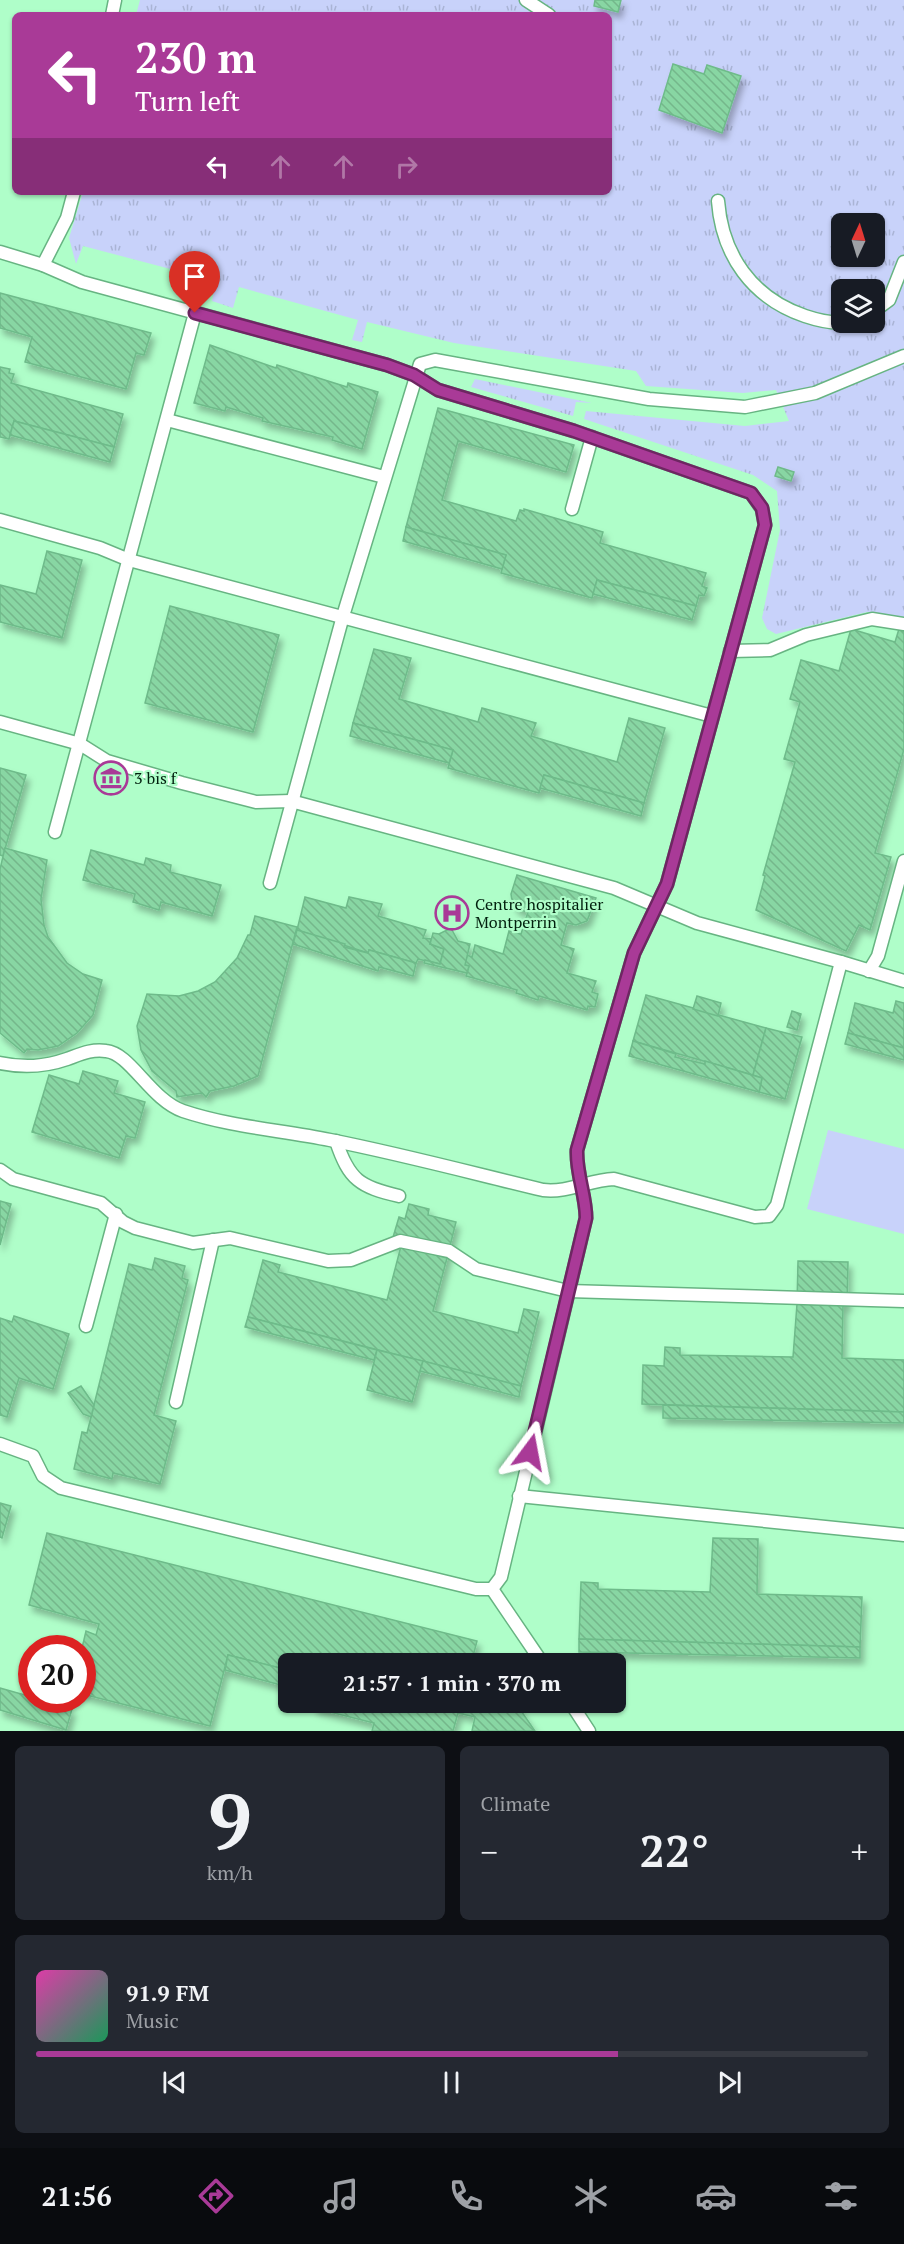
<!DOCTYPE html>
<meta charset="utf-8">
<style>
:root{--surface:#171b24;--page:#242831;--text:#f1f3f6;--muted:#9ea1a6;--line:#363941;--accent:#a93a97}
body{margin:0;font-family:"PT Serif",serif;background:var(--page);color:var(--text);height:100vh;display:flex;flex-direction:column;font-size:22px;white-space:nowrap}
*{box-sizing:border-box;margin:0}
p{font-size:20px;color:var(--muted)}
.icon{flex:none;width:33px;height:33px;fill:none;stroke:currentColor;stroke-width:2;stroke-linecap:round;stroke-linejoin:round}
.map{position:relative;height:1731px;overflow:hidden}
.sheet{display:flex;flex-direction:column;gap:15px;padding:15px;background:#0d0f14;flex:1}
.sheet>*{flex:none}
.hud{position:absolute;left:12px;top:12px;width:600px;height:183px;border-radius:9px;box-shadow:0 2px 4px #0004;background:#a93a97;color:#fff;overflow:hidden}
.needle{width:39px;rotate:4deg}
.controls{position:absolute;left:831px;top:213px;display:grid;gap:12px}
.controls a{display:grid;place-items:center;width:54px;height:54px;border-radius:9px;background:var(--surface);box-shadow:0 2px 4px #0004;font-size:30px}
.speed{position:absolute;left:18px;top:1635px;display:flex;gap:12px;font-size:30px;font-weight:700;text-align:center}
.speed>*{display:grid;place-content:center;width:78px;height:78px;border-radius:50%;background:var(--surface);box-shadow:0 2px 4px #0004;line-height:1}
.speed .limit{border:9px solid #d22;background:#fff;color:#111}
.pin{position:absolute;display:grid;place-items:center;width:51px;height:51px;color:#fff;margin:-62px -26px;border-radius:50% 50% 50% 0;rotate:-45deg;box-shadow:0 0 6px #0007}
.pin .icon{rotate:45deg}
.me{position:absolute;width:66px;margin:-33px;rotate:13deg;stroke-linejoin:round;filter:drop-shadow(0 0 4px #0008)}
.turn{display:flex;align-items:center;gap:21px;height:126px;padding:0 24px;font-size:27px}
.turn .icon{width:78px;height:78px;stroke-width:2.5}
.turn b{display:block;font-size:42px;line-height:51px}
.lanes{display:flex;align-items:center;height:57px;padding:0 24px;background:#0003;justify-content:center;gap:30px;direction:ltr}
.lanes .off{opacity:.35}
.big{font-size:45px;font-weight:700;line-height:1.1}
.sheet .widget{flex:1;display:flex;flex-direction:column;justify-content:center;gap:9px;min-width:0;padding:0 21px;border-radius:9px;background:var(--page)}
.sheet .dial{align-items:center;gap:0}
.dial b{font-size:78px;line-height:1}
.song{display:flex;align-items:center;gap:18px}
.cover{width:72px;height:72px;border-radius:9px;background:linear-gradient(135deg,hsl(320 70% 55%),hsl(150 70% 35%))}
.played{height:6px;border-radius:3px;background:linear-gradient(90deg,var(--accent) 70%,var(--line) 70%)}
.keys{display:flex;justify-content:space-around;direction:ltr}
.heat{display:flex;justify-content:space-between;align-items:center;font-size:33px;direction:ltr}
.sheet .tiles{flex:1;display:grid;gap:15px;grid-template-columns:1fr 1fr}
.widget:last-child{grid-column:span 2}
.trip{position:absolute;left:278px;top:1653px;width:348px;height:60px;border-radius:9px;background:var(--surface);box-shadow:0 2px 4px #0004;font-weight:700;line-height:60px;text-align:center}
.tab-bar{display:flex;height:96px;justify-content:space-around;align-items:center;background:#090b0e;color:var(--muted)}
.tab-bar .icon{width:42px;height:42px}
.tab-bar .on{color:var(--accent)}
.tab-bar b{font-size:27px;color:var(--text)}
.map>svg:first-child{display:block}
.grass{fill:url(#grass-tufts);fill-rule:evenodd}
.garden{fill:#c8d2fa}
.building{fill:url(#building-back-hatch);stroke:#6ebb8a;stroke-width:1.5;filter:url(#shadow)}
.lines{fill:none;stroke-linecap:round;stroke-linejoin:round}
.lane-casing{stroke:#67b482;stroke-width:15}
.lane{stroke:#fff;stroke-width:12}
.route-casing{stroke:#6e2662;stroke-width:15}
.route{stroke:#a93a97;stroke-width:10}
.labels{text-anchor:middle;stroke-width:4.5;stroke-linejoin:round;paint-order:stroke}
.poi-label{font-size:16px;fill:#001f0d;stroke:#affec9;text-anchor:start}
</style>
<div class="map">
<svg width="904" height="1731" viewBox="0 0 904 1731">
<defs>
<pattern id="grass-tufts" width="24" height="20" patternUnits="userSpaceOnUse" patternTransform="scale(1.5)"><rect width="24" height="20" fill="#c8d2fa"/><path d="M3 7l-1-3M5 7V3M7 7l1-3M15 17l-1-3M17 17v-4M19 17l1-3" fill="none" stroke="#aab4d5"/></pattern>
<pattern id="building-back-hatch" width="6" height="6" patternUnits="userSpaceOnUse" patternTransform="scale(1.5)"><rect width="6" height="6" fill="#88d6a3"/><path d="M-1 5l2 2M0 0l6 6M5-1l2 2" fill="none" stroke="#74b78b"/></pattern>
<filter id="shadow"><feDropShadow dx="3.5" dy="6" stdDeviation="3" flood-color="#0004"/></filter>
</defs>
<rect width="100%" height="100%" fill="#affec9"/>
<g class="grass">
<path d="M140,0h764v617l-37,-5 -91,22 -9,-5 -5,-11 18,-88 -3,-39 -24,-16 -169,-56 2,-8 159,15 44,-5 -13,-31 -33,3 -97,-7 -10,-15 -182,-28 -87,-21 -5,20 -10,-2 6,-20 -119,-33 -6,21 -21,-7 4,-20 -133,-35 -7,18 -7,-26 14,-46h526v-177h-473zM842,224h32v32h-32zM842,290h32v32h-32z"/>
<polygon points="475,379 592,403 576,402 573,416 471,387"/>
</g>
<polygon class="garden" points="828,1130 904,1149 904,1234 807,1209"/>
<g class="building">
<polygon points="595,0 621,0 618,12 594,6"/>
<polygon points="673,64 704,74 707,65 741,76 722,133 659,110"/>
<polygon points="0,293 151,333 144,355 136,353 126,389 25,362 32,337 0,328"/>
<polygon points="210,345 276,368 277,365 347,387 348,383 378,392 362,449 332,440 333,437 262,421 263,418 226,407 225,411 194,403"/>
<polygon points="0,367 10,369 9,373 14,374 11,383 123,414 114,447 14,421 9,439 0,437"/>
<polygon points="438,408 574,445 566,472 458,441 442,500 516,521 520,510 524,511 524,509 603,532 600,543 706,573 702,586 707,588 704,596 699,595 696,606 597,580 592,598 501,573 506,555 406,527"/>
<polygon points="14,421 114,447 110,462 10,435"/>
<polygon points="778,467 794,472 791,481 775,476"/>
<polygon points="406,527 506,555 502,569 403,541"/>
<polygon points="47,551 82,560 62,638 0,622 0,585 36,594"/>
<polygon points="597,580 696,606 692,620 593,594"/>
<polygon points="170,606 279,635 253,732 145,703"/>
<polygon points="851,629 895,642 899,629 904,632 904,749 875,853 891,857 870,930 859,925 846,951 756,910 765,876 763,875 795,762 784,759 800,702 790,699 801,660 839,671"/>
<polygon points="374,649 411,658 399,699 478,722 482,708 536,723 531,736 617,762 629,718 665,728 644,803 544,775 539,793 448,768 453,750 353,723"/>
<polygon points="353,723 453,750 449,763 350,736"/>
<polygon points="0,768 26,775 3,856 0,855"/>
<polygon points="544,775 644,803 641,816 540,788"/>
<polygon points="5,848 47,860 41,899 44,925 48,937 67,963 83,974 102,980 93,1015 77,1033 58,1046 38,1050 27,1049 24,1053 0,1033 0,869"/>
<polygon points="91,850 144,865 146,858 171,865 170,872 221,885 212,916 161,902 159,910 133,902 135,894 83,880"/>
<polygon points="517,875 596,898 587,921 576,925 567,923 561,945 574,949 567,973 596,981 592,992 598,994 595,1007 588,1006 587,1010 539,996 538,1000 516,993 517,990 466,976 469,966 465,965 467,955 472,957 475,945 503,954 509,931 521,934 528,912 517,909 512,901 511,894"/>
<polygon points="305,897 346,908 349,897 382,904 378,916 426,930 423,938 431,939 430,944 444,949 440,964 418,959 416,963 369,950 368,953 297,930"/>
<polygon points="255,916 297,927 258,1076 234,1086 210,1091 206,1097 202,1093 177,1097 176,1091 152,1071 141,1050 137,1026 147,994 179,996 198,991 215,982 237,958 248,935 250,935"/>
<polygon points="451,928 458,941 470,944 465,965 469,966 467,973 424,963 425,960 440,964 444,949 430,944 433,933 439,934"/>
<polygon points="297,930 345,944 344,947 368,953 369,950 416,963 413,976 379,967 378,971 293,944"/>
<polygon points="646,995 766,1028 753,1075 633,1041"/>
<polygon points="697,996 721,1003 718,1016 693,1009"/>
<polygon points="896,1001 904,1003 904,1048 848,1033 855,1003 893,1013"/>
<polygon points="792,1011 801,1014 797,1030 787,1027"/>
<polygon points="766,1028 802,1037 785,1099 759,1092 762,1078 753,1075"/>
<polygon points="848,1033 904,1048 904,1060 845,1044"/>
<polygon points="633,1041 676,1054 675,1057 705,1064 705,1061 762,1078 759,1092 629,1056"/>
<polygon points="83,1071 118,1081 114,1093 145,1102 135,1138 126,1136 119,1158 32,1132 49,1075 79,1084"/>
<polygon points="0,1201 11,1204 0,1245"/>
<polygon points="409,1204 429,1209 428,1215 456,1222 447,1258 391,1244 399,1217 405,1219"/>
<polygon points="401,1246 447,1258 433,1311 518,1333 524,1309 539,1312 521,1386 248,1317 263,1260 280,1265 278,1272 387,1300"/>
<polygon points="155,1258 185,1266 182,1278 188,1280 154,1415 176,1421 160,1484 113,1473 112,1479 74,1469 82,1432 87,1433 129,1264 152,1270"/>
<polygon points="798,1261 848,1262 847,1306 797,1304"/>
<polygon points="797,1304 843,1305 842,1358 904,1360 904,1412 642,1404 643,1365 664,1366 665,1347 680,1348 680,1355 793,1357"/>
<polygon points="14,1316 69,1334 53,1389 19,1378 7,1417 0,1415 0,1318 12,1322"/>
<polygon points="248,1317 377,1350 374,1360 245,1327"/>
<polygon points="377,1350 423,1361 412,1402 367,1390"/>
<polygon points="423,1361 521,1386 519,1397 420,1371"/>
<polygon points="81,1386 94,1405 91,1417 83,1414 68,1393"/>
<polygon points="663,1405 904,1412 904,1423 663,1418"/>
<polygon points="0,1503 11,1506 2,1538 0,1537"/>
<polygon points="47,1533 477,1641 471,1664 288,1664 288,1670 228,1655 210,1726 82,1694 82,1648 86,1631 96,1635 99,1624 29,1605"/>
<polygon points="713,1538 758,1539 757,1594 862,1597 860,1647 579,1639 581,1582 598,1583 598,1589 710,1592"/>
<polygon points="579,1639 860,1647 860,1658 579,1652"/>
<polygon points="228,1655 288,1670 288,1687 225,1670"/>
<polygon points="0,1688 32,1697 32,1700 72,1709 66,1730 0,1710"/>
<polygon points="315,1702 515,1702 535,1731 472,1731 475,1717 458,1713 453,1731 372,1731 374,1723 314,1708"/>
</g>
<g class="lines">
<g class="lane-casing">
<g id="lane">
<polyline points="526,0 549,15"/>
<polyline points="112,15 115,0"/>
<path d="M718,201c4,54 34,97 87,115 12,4 28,8 41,6"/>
<path d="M0,252l43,13 39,17 305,83 27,10 24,15 136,41 177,62 11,16 3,16 -98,359 -33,69 -57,197c-1,24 9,45 9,68l-85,359 -9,12h-16l-415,-101 -18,-12 -10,-20 -33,-12"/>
<polyline points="43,265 67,218 74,192"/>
<polyline points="874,311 889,300 904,262"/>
<polyline points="167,420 384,477"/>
<polyline points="572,509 592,437"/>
<polyline points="0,520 100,548 129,560 712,716"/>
<polyline points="730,651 770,650 806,635 872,619 904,624"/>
<path d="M0,722l80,22 27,17 75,22 74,19 35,-1 323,87 83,35 144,39 -64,243 -8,11 -14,1 -141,-38c-25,1 -46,14 -71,11 -71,-17 -142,-36 -213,-50 -49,-10 -99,-13 -147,-29 -32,-11 -53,-58 -77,-60 -15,-2 -25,3 -39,8 -23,8 -43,9 -67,4"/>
<polyline points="55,832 195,313"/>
<polyline points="270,883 343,616 420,364 435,360 649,399 745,407 815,393 904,356"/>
<polyline points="841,962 904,981"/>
<polyline points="869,971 878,956 904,861"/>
<path d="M336,1141c13,39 24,46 63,55"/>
<polyline points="0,1170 13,1179 101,1203 123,1222 135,1228 193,1243 230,1238 328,1261 351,1260 400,1241 449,1251 476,1269 568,1291 904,1301"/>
<polyline points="86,1326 116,1214"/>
<polyline points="176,1402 213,1240"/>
<polyline points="519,1496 904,1535"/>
<polyline points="492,1589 543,1664"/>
<polyline points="570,1702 589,1731"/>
</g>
</g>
<use href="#lane" class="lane"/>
</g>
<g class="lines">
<g class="route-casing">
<path id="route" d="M195,313l192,52 27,10 24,15 136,41 177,62 11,15 3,17 -98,359 -33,69 -57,197c-1,24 9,45 9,68l-56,234"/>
</g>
<use href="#route" class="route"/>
</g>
<defs>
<g id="museum-ring" transform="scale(1.725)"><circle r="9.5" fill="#affec9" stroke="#a93a97" stroke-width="1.5"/><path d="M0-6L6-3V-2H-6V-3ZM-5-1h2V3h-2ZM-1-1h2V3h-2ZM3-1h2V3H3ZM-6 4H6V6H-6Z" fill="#a93a97"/></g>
<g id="hospital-ring" transform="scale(1.725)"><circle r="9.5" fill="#affec9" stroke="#a93a97" stroke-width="1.5"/><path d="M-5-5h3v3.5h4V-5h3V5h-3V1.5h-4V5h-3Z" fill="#a93a97"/></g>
</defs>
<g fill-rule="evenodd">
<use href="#museum-ring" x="111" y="778"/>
<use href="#hospital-ring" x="452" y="913"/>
</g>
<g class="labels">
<g class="poi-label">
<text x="134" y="784">3 bis f</text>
<text x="475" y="910">Centre hospitalier<tspan x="475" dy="18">Montperrin</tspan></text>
</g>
</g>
</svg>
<div class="controls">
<a><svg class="needle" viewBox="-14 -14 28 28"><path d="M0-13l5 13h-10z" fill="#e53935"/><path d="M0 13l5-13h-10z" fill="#9ea1a6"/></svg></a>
<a><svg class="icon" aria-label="layers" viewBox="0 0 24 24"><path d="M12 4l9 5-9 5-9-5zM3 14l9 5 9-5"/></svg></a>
</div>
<div class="speed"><div class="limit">20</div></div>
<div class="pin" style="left:195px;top:313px;background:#d93025"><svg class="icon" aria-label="arrive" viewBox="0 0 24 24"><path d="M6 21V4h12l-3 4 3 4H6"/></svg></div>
<svg class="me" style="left:530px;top:1452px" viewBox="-20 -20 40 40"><path d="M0-17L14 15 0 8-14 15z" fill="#a93a97" stroke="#fff" stroke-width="4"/></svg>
<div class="trip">21:57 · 1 min · 370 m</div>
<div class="hud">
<div class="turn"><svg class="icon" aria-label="left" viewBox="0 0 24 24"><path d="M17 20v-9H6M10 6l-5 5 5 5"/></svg><div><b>230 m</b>Turn left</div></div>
<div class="lanes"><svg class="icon" aria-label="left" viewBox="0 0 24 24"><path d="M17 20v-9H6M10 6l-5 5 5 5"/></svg><svg class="icon off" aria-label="ahead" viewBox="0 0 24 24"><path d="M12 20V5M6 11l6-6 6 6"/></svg><svg class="icon off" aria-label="ahead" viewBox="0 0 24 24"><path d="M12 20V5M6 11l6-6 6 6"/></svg><svg class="icon off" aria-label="right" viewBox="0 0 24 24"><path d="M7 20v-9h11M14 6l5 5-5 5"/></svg></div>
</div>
</div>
<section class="sheet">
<div class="tiles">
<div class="widget dial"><b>9</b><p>km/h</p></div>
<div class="widget"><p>Climate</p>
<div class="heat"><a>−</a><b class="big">22°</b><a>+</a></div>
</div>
<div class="widget">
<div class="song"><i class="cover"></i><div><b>91.9 FM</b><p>Music</p></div></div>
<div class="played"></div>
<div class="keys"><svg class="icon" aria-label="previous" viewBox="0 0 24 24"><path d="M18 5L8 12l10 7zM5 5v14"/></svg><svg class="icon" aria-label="pause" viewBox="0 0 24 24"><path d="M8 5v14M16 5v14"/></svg><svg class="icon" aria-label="next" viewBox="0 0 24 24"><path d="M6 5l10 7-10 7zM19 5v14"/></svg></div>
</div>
</div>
</section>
<nav class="tab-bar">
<b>21:56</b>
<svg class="icon on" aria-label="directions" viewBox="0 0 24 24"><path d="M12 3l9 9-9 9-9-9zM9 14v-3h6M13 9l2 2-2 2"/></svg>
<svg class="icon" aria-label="music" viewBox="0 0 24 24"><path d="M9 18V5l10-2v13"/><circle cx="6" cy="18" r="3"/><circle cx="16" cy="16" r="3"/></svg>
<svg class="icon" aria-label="phone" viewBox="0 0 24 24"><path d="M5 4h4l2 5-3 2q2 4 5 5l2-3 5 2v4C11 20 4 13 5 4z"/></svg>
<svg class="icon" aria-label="climate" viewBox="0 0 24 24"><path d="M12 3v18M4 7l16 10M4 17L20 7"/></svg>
<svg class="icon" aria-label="car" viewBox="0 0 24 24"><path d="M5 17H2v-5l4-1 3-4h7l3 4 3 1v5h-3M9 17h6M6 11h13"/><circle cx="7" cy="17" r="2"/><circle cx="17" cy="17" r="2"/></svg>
<svg class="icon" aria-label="filters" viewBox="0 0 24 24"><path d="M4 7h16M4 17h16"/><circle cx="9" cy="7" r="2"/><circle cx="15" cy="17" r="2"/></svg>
</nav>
